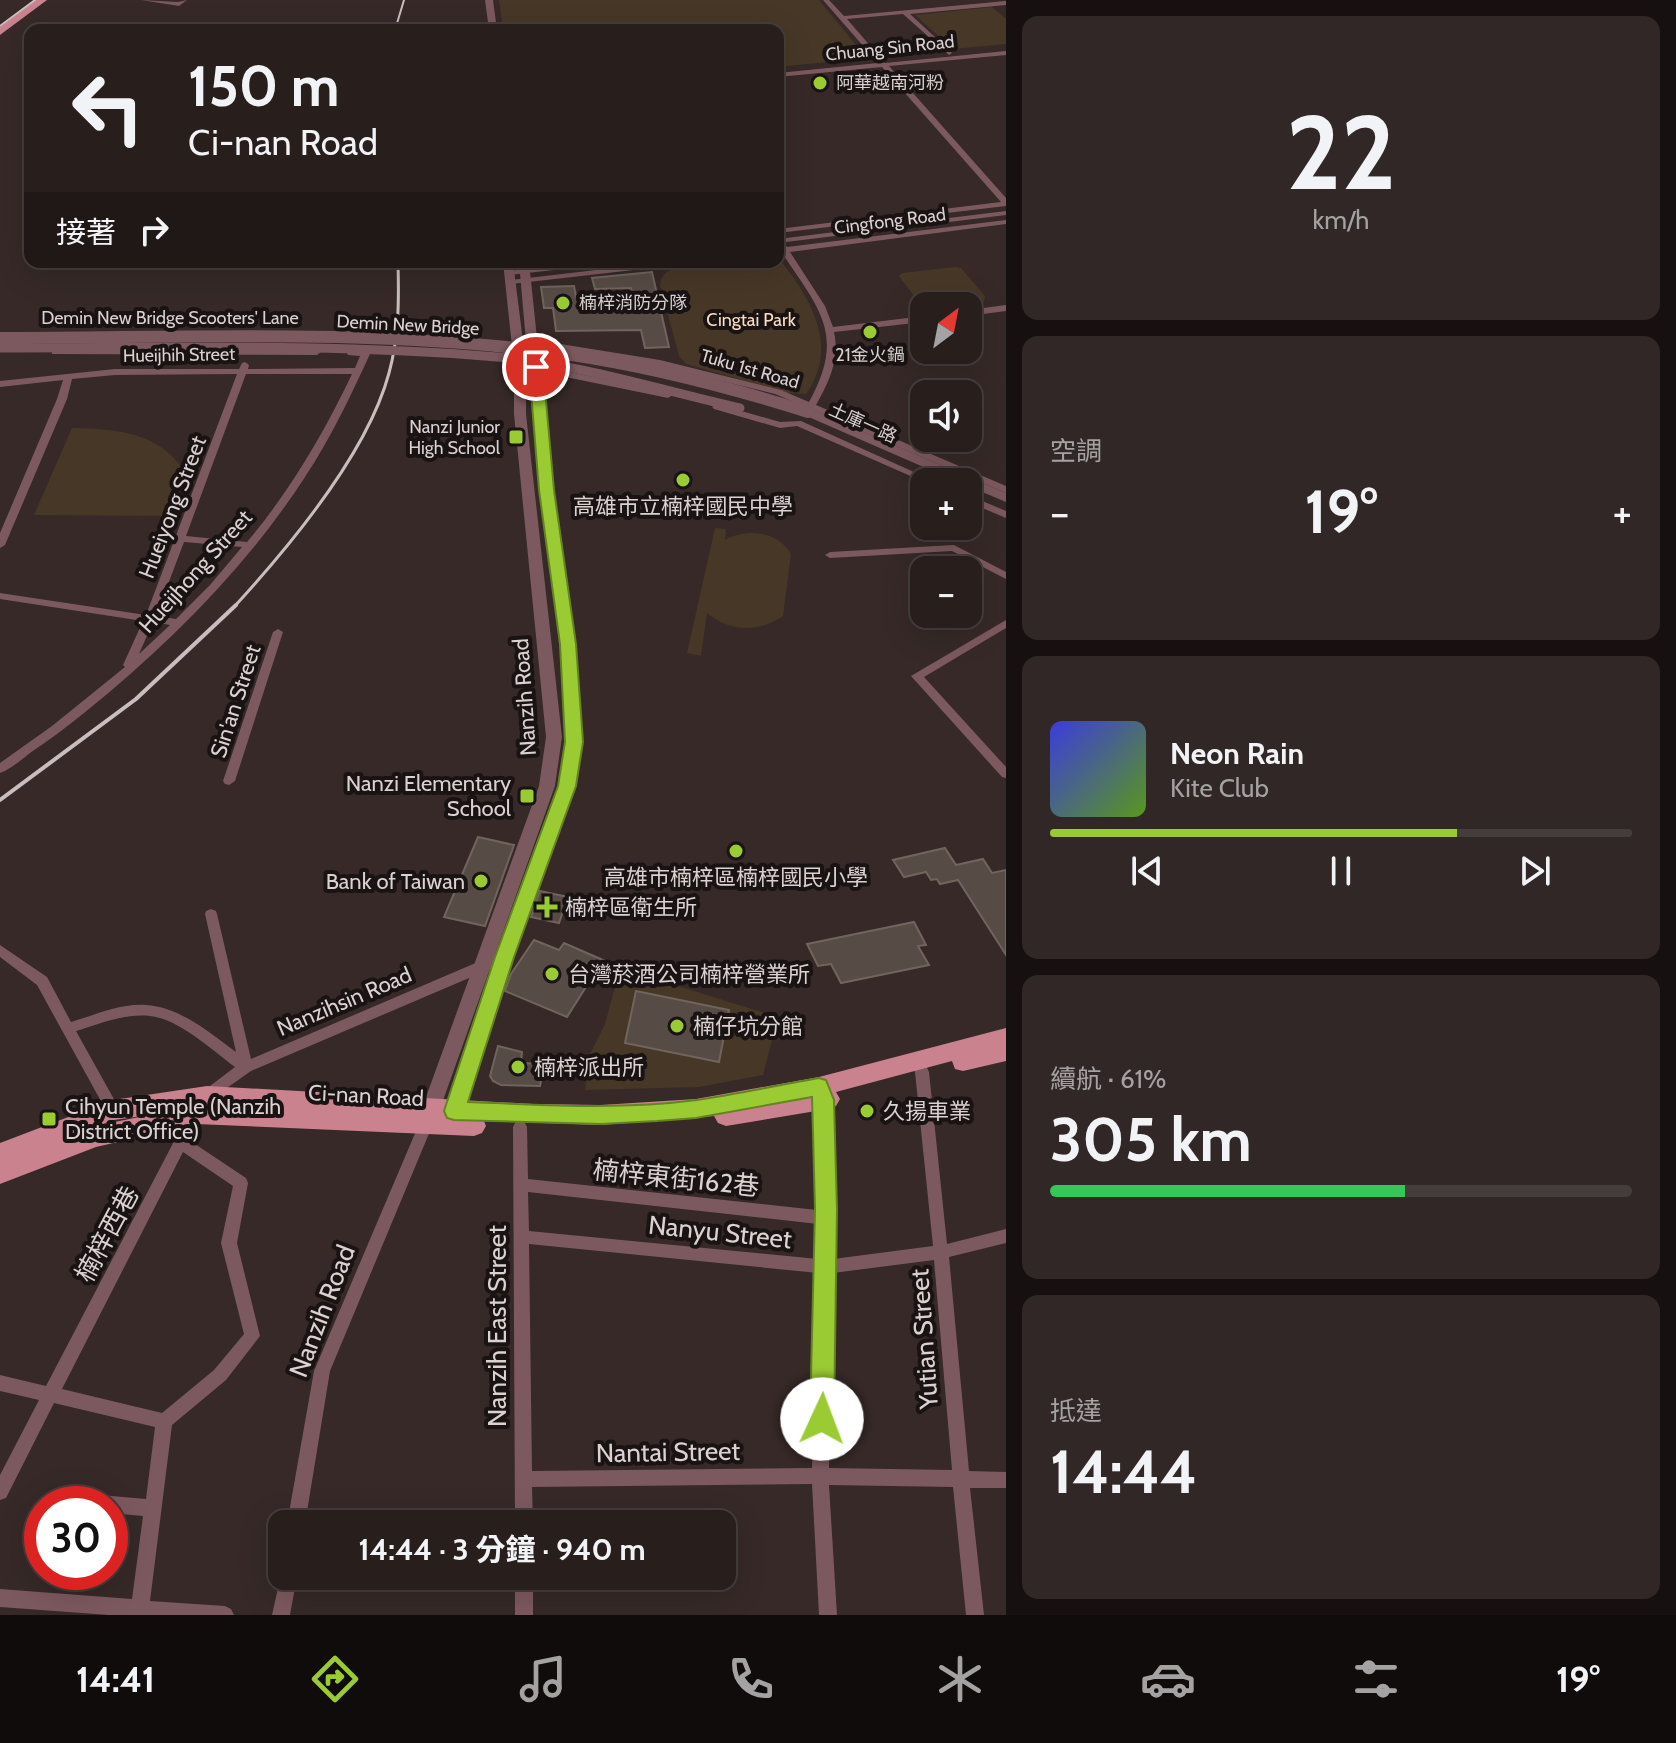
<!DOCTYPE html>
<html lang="zh-TW">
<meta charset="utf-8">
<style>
:root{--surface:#281f1d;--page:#302726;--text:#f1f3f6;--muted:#a5a2a4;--line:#443d3b;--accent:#9bcb33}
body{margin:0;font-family:Cabin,"Noto Sans TC",sans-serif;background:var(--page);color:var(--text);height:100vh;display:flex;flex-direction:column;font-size:30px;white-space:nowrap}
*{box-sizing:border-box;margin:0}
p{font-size:26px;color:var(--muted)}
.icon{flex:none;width:44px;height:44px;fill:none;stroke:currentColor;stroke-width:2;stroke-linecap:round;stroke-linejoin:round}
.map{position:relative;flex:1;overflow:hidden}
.drawer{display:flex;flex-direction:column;gap:16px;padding:16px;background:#161110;width:670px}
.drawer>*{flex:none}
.banner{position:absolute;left:24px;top:24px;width:760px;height:244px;border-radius:16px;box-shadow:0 8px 32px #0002,0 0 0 2px var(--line);background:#281f1d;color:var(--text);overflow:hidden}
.needle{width:52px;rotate:32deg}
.tools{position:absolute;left:910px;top:292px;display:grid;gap:16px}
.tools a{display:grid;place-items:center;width:72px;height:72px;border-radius:16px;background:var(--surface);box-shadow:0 8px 32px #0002,0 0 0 2px var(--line);font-size:40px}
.speed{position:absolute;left:24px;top:1486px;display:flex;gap:16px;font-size:40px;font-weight:700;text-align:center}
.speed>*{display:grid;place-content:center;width:104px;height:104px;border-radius:50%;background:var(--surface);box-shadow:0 8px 32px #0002,0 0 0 2px var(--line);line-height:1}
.speed .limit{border:12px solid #d22;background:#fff;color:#111}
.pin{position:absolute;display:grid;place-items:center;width:68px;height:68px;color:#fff;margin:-34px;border:4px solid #fff;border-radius:50%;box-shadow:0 2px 8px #0007}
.me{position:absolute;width:88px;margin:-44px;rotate:2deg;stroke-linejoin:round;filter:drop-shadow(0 0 6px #0008)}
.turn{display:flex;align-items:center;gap:28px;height:168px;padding:0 32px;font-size:36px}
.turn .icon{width:104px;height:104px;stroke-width:2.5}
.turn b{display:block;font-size:56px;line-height:68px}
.then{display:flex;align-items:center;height:76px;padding:0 32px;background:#0003;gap:16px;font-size:30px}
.big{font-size:60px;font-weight:700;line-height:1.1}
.drawer .widget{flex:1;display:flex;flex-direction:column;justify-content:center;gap:12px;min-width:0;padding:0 28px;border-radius:16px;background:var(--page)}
.drawer .dial{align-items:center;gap:0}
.dial b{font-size:104px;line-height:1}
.song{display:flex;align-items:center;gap:24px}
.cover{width:96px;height:96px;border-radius:12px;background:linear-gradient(135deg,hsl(240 70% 55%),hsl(90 70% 35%))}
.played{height:8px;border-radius:4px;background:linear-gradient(90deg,var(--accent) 70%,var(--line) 70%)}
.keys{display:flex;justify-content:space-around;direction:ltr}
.heat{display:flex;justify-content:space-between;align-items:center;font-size:44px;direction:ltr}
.charge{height:12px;border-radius:6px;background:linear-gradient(90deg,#34c759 61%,var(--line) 0)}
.trip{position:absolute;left:268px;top:1510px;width:468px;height:80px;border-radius:16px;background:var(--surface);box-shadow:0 8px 32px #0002,0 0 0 2px var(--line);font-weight:700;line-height:80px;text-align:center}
.dock{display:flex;height:128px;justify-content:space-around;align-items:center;background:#100c0c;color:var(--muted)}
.dock .icon{width:56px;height:56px}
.dock .active{color:var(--accent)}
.dock b{font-size:36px;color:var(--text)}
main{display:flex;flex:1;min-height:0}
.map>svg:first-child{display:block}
.green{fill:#473726}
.building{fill:#574b45;stroke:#71645d;stroke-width:2}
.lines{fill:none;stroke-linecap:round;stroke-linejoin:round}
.minor{fill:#7c595e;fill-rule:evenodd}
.tertiary{fill:#7c595e;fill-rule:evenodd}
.primary{fill:#ca828f;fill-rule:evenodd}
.rail-far2{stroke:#c7bebd;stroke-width:2}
.rail-far1{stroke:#c7bebd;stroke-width:3}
.rail{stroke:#c7bebd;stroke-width:4}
.minor-bridge{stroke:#7c595e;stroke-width:9}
.tertiary-bridge{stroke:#7c595e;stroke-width:12}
.route{fill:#9bcb33;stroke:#658421;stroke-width:2}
.poi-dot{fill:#9bcb33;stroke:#191313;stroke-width:3}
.labels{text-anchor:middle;stroke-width:8;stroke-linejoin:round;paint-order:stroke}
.far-street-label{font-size:18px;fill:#dad1d0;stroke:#191313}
.far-poi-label{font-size:18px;fill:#dad1d0;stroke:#191313;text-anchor:start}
.far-park-label{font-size:18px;fill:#f9dec4;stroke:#191313}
.poi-label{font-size:22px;fill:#dad1d0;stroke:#191313;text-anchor:start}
.street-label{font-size:22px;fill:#dad1d0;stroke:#191313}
.near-street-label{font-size:26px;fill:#dad1d0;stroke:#191313}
</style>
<main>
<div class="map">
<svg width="1006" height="1615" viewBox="0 0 1006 1615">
<rect width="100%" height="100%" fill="#362927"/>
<g class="green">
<polygon points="499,0 819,0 867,58 778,67 778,30 503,30"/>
<polygon points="992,7 1006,19 1006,44 953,49 915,15"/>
<path d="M778,258c33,39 62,89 28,136l-18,-1 -102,-29 -7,-8 -19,-71c1,-33 94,-23 118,-23z"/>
<polygon points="955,267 961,268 985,296 984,302 924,306 924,309 899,276 902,273"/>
<path d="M72,428c48,1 95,5 117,53l-10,35 -145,-1z"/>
<path d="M715,528l11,1 -1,11c21,-12 53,-9 66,14l-8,62c-25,17 -53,16 -76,-3l-6,43 -14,-3z"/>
<polygon points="620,968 778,1017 763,1075 699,1087 585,1090 589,1056 605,1024"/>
</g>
<g class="building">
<polygon points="652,272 669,347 645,348 641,330 556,331 553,308 544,308 541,287 574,286 576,297 583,297 585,310 635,309 631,288 595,289 592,278"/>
<polygon points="478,837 514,845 485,926 444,917"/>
<polygon points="945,848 956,865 983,859 992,873 1006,870 1006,955 958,880 940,884 937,879 931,880 926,872 904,877 893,860"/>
<polygon points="540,891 568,897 559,923 531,917"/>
<polygon points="914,922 926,945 918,946 929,965 841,983 831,964 818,966 807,944"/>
<polygon points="534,940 559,950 564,943 603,960 567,1017 505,991 511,974"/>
<polygon points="636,991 729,1010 719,1062 625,1043"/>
<polygon points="498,1046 522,1052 521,1063 544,1064 540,1086 501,1085 493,1081 490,1076"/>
</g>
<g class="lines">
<g class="minor">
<polygon points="141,0 178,2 187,0 179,6"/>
<polygon points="823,0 829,0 844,16 1006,1 1006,5 910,14 951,52 952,53 949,55 903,14 847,19 885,63 1006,51 1006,55 889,66 1006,198 1006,206 778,233 778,229 1001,202 882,67 778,77 778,73 878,63"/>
<polygon points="1006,211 1006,215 778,243 778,239"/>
<path d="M1006,220v4l-216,28 35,54 8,21 91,-11v6l-90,10c6,27 -5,50 -18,73l190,81v7l-194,-83h-5l-1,-3 -31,-13 -115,-28 -143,-23 -4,-3 4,-3 143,23 121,30 28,12c37,-67 11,-92 -27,-149h-4l1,-9h6l2,3z"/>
<path d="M505,262h22c-5,4 -16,4 -22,3z"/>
<polygon points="586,262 612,262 608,264 509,275 505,273 509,271"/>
<polygon points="664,262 690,262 686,264 511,284 507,282 511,280"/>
<polygon points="1006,305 1006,311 968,316 968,310"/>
<polygon points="55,349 317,349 321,352 317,355 52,354 52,350"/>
<path d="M351,350l15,1 4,3c-19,41 -39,84 -65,123 -59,91 -137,168 -221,236 -17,14 -35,27 -54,40 -9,7 -19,16 -30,20v-10l52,-37 73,-59 -2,-2 20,-44 -143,-22v-6l146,22 91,-241 -122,1 -43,4 -5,20 -62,146 -5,3v-15l57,-134 6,-19 -63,7v-6l115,-12h124l3,-6 3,-1 4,3 -1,4 107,-1 5,-12 -12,-1 -1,-2zM246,374h106c-28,59 -62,117 -105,168l-61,-6zM184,542l58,5 -32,38 -34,34 -20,-3zM153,622l17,3 -31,29z"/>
<polygon points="520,362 668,392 673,395 668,398 517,367 517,363"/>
<polygon points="717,404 780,422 801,421 936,482 924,482 797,426 780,428 714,409 712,407"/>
<polygon points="968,495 1006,511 1006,518 968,502"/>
<polygon points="954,545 1006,572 1006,579 952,551 830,558 825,555 830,552"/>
<polygon points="1006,620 1006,628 924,677 1006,767 1006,778 1002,777 911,676"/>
<polygon points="278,629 283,632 235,781 229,785 225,784 223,781 273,632"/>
<path d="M211,909l5,2 1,3 34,145 248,-106h10l2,4 -2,4 -258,110 -44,31 -5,-2 -2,-4 2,-4 33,-25c-23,-17 -56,-48 -85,-51 -25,-3 -51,8 -74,15l44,79 -2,4 -5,2 -5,-2 -71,-129 -37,-28v-12l47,32 24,45c24,-7 50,-19 75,-17 34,2 64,28 90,47l-31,-138 1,-3z"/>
<path d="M917,1055l5,2 7,15 18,172 59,-15v14l-57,14 20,214 37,1v16h-36l14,127h-18l-13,-128 -124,-2 8,130h-18l-7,-131 -280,3 1,37h-18l-2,-397 2,-4 5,-2 5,2 2,4 1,52 289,31 -2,-115 2,-4 5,-2 5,2 2,4 4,164 100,-13 -18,-174 -5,-11 2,-4zM528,1192l290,32v35l-289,-28zM529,1244l289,29 -6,195 -280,3zM934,1260l18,210 -123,-2 4,-195z"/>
<path d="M197,1105l5,2 2,4 -15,29 57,38 2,5 -11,60 23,93 -34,44 -54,45 -22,176 75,5 6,3 3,6h-125l-109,-8v-18l132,10 11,-83 -33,-3v-9h-51l-1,-4 2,-6 6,-2 80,7 9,-72 -101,-24 -48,95 -6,2v-25l39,-75 -39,-9v-16l46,11 146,-279zM183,1152l50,34 -12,57 23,91 -30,36 -52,43 -100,-24z"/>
<polygon points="426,1118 431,1120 433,1124 330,1371 305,1524 287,1524 314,1371 419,1124 421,1120"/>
<polygon points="282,1570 282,1576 297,1576 290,1615 272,1615"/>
<rect x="515" y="1576" width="18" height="39"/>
</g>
<g class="tertiary">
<polygon points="485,0 493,0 497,30 489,30"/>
<polygon points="503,262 513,262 526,365 526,414 562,737 555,786 440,1109 446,1106 495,957 559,786 566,742 561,644 539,490 519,262 529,262 553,490 575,644 582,742 575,786 513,957 463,1111 461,1117 446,1123 439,1121 437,1117 434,1125 427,1127 420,1125 418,1119 539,786 546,737 514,414 514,365"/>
<polygon points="808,408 1006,493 1006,502 968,486 968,482 958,482 804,415 804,409"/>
</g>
<g class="primary">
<polygon points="35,0 47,0 0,35 0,27"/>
<path d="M1006,1028v33l-43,10 -8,-2 -3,-8 -116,31 4,7 -4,7 -8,3 -102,17 -8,-3 -4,-7 -113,9 -117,-4 2,5 -4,7 -8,3 -278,-12 -100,23 -96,37v-41l113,-43 94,-14 326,18 68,1 95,-6 123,-22zM149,1115l-49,10 14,-5z"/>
</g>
<g class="rail-far2">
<polyline points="0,26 35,0"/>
<polyline points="395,30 404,0"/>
<polyline points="398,262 398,265"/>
</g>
<path class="rail-far1" d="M234,607c55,-60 134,-155 155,-234 10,-36 10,-73 9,-110"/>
<polyline class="rail" points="0,800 136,699 236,605"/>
<path class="minor-bridge" d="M0,348c165,0 332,-5 497,9 82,7 163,33 243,51"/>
<path class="tertiary-bridge" d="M0,338c188,0 378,-10 565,16 83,12 164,33 243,58"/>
</g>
<path class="route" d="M536,363l7,4 11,123 22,154 7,98 -7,44 -62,171 -46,145c76,3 153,8 229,-2 41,-6 81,-15 122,-22l7,2 8,20 3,109 -3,210 -3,8 -9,4 -9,-4 -3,-8 5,-210 -3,-112 -116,21 -39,3 -56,3 -147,-4 -7,-2 -3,-7 51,-154 63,-171 7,-44 -5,-98 -21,-154 -10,-123z"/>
<g class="poi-dot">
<circle cx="820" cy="83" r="8"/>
<circle cx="563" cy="303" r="8"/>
<circle cx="870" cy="332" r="8"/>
<rect x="508" y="429" width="16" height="16" rx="4"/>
<circle cx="683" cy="480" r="8"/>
<rect x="519" y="788" width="16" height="16" rx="4"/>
<circle cx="736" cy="851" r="8"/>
<circle cx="481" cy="881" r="8"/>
<path d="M543 895h8v8h8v8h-8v8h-8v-8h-8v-8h8z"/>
<circle cx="552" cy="974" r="8"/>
<circle cx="677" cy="1026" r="8"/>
<circle cx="518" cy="1067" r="8"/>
<circle cx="867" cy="1111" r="8"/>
<rect x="41" y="1111" width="16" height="16" rx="4"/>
</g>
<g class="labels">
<g class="far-street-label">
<text transform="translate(890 48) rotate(-6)" y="6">Chuang Sin Road</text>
<text transform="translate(890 221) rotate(-7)" y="6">Cingfong Road</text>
<text x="170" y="324">Demin New Bridge Scooters' Lane</text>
<text transform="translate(408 325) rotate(3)" y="6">Demin New Bridge</text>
<text transform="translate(179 355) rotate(-1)" y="6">Hueijhih Street</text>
<text transform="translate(750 369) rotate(16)" y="6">Tuku 1st Road</text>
<text transform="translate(863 423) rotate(24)" y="6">土庫一路</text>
</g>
<g class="far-poi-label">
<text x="836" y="89">阿華越南河粉</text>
<text x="579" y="309">楠梓消防分隊</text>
<text x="870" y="361" text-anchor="middle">21金火鍋</text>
<text x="500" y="433" text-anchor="end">Nanzi Junior<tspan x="500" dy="21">High School</tspan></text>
</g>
<g class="far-park-label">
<text x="751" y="326">Cingtai Park</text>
</g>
<g class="poi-label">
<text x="683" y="514" text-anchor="middle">高雄市立楠梓國民中學</text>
<text x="511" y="791" text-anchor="end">Nanzi Elementary<tspan x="511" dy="25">School</tspan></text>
<text x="736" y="885" text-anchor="middle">高雄市楠梓區楠梓國民小學</text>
<text x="465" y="889" text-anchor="end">Bank of Taiwan</text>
<text x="565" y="915">楠梓區衛生所</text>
<text x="568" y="982">台灣菸酒公司楠梓營業所</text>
<text x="693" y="1034">楠仔坑分館</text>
<text x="534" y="1075">楠梓派出所</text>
<text x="65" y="1114">Cihyun Temple (Nanzih<tspan x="65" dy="25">District Office)</tspan></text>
<text x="883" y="1119">久揚車業</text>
</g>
<g class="street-label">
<text transform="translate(172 507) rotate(-69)" y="8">Hueiyong Street</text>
<text transform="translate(195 571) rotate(-48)" y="8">Hueijhong Street</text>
<text transform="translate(524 697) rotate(-94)" y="8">Nanzih Road</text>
<text transform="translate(235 701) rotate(-72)" y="8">Sin'an Street</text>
<text transform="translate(344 1001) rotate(-23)" y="8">Nanzihsin Road</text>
<text transform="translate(366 1095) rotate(3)" y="8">Ci-nan Road</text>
</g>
<g class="near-street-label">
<text transform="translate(676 1178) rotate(6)" y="9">楠梓東街162巷</text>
<text transform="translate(720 1232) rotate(6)" y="9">Nanyu Street</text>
<text transform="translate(107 1234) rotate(-62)" y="9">楠梓西巷</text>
<text transform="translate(322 1311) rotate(-69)" y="9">Nanzih Road</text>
<text transform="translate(497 1326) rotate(-90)" y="9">Nanzih East Street</text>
<text transform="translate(924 1339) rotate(-94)" y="9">Yutian Street</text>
<text transform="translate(668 1452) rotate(-1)" y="9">Nantai Street</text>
</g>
</g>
</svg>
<div class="tools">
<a><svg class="needle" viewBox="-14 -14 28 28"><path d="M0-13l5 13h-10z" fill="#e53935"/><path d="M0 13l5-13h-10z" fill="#a5a2a4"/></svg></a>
<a><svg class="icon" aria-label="sound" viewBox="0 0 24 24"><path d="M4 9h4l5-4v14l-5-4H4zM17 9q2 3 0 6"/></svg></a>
<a>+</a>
<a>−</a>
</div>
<div class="speed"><div class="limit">30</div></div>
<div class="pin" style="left:536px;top:367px;background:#d93025"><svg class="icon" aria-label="arrive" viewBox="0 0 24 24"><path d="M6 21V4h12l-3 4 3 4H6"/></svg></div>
<svg class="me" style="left:822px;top:1419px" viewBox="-20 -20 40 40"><circle r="19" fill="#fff"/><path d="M0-13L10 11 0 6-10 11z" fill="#9bcb33"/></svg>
<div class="trip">14:44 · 3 分鐘 · 940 m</div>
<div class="banner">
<div class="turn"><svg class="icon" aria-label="left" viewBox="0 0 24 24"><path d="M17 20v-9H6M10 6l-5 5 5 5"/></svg><div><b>150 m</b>Ci-nan Road</div></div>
<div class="then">接著<svg class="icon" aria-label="right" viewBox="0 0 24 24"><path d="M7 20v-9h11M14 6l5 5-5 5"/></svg></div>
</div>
</div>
<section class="drawer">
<div class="widget dial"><b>22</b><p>km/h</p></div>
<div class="widget"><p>空調</p>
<div class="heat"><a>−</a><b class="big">19°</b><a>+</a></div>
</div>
<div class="widget">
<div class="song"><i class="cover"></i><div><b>Neon Rain</b><p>Kite Club</p></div></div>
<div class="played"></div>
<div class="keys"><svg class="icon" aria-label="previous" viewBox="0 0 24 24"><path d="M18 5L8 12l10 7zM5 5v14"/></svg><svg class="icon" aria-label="pause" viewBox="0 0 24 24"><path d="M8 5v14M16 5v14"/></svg><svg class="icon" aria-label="next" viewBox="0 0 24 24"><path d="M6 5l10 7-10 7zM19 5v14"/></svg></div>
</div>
<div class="widget"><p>續航 · 61%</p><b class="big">305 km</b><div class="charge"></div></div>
<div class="widget"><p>抵達</p><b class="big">14:44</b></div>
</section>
</main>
<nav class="dock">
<b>14:41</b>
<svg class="icon active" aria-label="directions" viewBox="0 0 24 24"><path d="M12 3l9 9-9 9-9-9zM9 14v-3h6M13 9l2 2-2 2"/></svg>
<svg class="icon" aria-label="music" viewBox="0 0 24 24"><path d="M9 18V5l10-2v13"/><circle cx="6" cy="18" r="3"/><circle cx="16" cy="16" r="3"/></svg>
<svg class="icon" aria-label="phone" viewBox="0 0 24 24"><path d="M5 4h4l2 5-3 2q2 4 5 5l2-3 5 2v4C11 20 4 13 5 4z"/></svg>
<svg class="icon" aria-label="climate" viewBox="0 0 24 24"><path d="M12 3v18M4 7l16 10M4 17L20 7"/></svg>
<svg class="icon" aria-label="car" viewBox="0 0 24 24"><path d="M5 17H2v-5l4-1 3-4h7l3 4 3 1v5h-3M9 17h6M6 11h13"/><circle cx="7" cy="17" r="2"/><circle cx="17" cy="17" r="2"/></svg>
<svg class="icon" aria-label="filters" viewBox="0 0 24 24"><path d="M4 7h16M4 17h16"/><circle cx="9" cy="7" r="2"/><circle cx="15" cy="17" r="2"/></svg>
<b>19°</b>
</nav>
